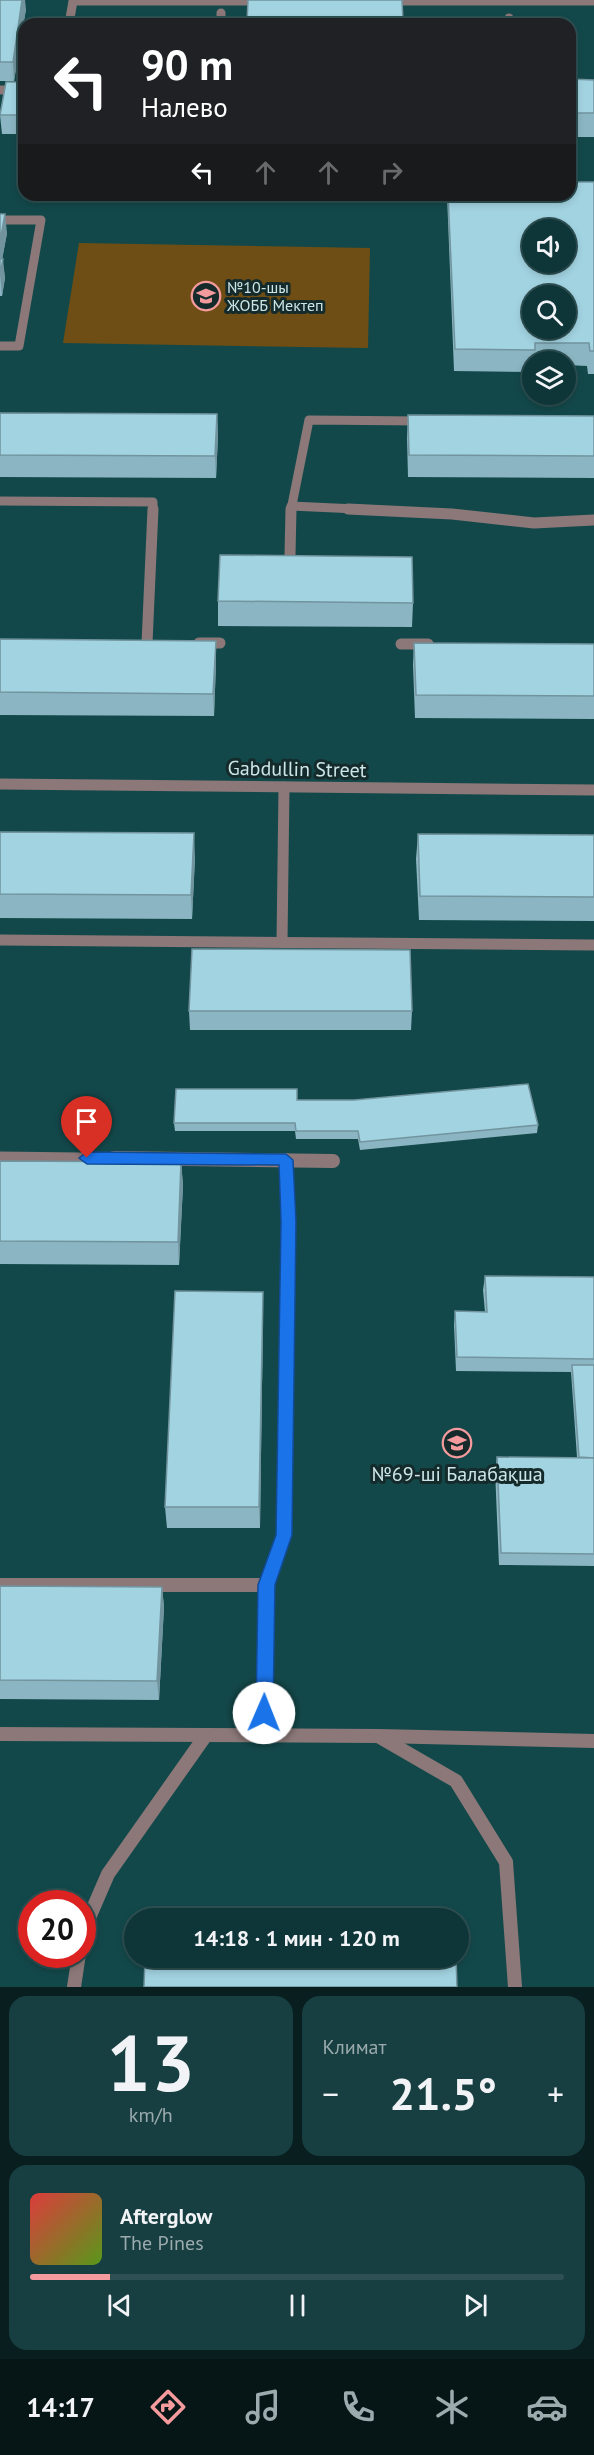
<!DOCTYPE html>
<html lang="ru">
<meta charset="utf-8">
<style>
:root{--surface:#0e3638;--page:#173e40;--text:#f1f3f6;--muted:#9babae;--line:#2e5053;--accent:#f59b9d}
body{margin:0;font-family:"PT Sans",sans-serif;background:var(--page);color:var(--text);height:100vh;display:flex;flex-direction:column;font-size:22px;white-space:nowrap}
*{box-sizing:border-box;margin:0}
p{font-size:20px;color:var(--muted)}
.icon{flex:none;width:33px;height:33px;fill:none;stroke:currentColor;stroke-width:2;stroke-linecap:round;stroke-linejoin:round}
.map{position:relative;height:1987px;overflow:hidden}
.details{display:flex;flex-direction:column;gap:9px;padding:9px;background:#081e1f;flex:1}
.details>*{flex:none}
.guide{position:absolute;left:18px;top:18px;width:558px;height:183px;border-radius:18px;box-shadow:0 3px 9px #0003,0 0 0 2px var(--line);background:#202124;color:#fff;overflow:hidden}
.tools{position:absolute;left:522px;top:219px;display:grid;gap:12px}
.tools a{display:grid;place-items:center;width:54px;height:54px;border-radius:50%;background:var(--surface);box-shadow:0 3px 9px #0003,0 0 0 2px var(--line);font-size:30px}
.speed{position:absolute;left:18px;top:1890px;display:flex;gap:12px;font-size:30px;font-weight:700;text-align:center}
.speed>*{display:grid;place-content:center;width:78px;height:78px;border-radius:50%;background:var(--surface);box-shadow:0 3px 9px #0003,0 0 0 2px var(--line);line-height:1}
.speed .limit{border:9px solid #d22;background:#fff;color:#111}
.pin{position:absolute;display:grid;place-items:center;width:51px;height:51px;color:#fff;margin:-62px -26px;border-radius:50% 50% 50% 0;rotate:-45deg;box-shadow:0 0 6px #0007}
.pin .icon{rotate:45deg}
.me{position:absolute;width:66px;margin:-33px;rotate:1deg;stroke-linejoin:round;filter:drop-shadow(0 0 4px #0008)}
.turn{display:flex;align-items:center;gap:21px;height:126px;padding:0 24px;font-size:27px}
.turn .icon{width:78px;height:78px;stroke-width:2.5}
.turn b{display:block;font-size:42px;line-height:51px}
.lanes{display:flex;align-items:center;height:57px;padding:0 24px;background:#0003;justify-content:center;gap:30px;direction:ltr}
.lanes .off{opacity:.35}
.big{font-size:45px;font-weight:600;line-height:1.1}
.details .tile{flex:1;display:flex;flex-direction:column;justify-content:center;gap:9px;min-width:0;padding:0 21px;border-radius:18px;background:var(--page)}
.details .dial{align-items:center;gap:0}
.dial b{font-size:78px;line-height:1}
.song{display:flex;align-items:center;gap:18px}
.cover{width:72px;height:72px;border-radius:9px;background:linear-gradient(135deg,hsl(0 70% 55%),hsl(90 70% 35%))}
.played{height:6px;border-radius:3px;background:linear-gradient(90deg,var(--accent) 15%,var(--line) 15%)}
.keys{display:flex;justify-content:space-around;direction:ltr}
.heat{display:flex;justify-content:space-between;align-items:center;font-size:33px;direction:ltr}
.details .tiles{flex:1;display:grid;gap:9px;grid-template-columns:1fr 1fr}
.tile:last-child{grid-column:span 2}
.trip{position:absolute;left:124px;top:1908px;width:345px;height:60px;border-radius:30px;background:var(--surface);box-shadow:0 3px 9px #0003,0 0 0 2px var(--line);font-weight:600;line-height:60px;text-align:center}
.tab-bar{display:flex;height:96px;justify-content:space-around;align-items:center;background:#061616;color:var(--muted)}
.tab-bar .icon{width:42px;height:42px}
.tab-bar .active{color:var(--accent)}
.tab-bar b{font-size:27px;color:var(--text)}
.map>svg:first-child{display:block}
.green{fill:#6e4e14}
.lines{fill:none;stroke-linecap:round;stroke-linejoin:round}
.lane-far2{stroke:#8c7878;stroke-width:9}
.lane-far1{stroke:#8c7878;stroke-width:11}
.lane{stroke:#8c7878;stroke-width:14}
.street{stroke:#8c7878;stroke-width:11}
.wall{fill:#8bb5c2}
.shaded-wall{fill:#71949e}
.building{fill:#a2d3e1;stroke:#71949e;stroke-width:1.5;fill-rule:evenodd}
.route{fill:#1a73e8;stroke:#114b97;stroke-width:1.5}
.labels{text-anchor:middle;stroke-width:6;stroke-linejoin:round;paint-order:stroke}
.far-poi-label{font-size:16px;fill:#cce5e6;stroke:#152b2b;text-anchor:start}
.street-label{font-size:20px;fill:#cce5e6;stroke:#152b2b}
.poi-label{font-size:20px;fill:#cce5e6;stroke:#152b2b}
</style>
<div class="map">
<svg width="594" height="1987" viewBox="0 0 594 1987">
<rect width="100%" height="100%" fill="#13484a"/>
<polygon class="green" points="79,243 370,248 368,348 63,343"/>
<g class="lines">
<g class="lane-far2">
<polyline points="387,1 594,1"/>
<polyline points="221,13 221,24"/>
<polyline points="509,18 509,24"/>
<polyline points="69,24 73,1 264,1"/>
<polyline points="0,90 24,90"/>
<polyline points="0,220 41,220 19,346 0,346"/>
<polyline points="0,501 153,502 153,510"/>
<polyline points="291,506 378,510"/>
<polyline points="291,510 309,420 422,421"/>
</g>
<g class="lane-far1">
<polyline points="348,509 452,514 534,523 594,520"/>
<polyline points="290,555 291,509"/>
<polyline points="147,643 153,509"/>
<polyline points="199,643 220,643"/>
<polyline points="401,644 428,644"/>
<polyline points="0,940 594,945"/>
<polyline points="282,942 284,787"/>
<polyline points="0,1157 239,1160"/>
</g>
<g class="lane">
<polyline points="114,1158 333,1161"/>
<polyline points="0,1585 267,1585 284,1535 288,1221 286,1160"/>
<polyline points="0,1734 378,1736 456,1781 506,1862 515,1987"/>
<polyline points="264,1735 267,1585"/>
<polyline points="379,1736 594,1741"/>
<polyline points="82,1934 108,1874 206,1735"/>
<polyline points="74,1987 79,1954"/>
</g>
<polyline class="street" points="0,784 594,790"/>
</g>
<g class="wall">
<polygon points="0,0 26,9 14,81 0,81"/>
<polygon points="248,0 402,0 403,24 247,24"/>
<polygon points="570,79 594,80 594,137 570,137"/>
<polygon points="24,82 24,134 2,134 0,115"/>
<polygon points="594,182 594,374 588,374 587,366 566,365 566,362 532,362 532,372 454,371 447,195 570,195"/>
<polygon points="0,214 7,233 2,259 5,278 2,296 0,296"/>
<polygon points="0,413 217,414 218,436 216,478 0,477"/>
<polygon points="408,415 594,416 594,478 408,477 407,438"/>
<polygon points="218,601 413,603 412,627 218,626"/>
<polygon points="0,639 216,663 214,716 0,715"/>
<polygon points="414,643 594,644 594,719 415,718 413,665"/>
<polygon points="0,832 195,857 192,919 0,918"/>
<polygon points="418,834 594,835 594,921 419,920 416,859"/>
<polygon points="189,1011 412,1011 411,1030 190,1030"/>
<polygon points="297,1100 538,1125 537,1133 360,1150 358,1139 296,1139 295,1131 175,1131 174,1123"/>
<polygon points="0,1161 181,1162 183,1185 179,1265 0,1264"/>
<polygon points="485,1276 594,1277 594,1566 499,1565 495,1470 497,1457 577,1457 571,1372 456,1371 454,1325 455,1311 485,1312 483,1290"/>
<polygon points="263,1314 260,1528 167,1528 165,1507"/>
<polygon points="0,1586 162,1587 164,1607 159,1700 0,1699"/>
</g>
<g class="shaded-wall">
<polygon points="22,0 25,0 26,9 14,81 13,62"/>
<polygon points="5,214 7,233 0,272 0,241"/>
<polygon points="3,259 5,278 2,296 0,274"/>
<polygon points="217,414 218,436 216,478 215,456"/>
<polygon points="216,641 216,663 214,716 213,694"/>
<polygon points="194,833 195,857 192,919 191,895"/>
<polygon points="181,1162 183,1185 179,1265 178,1242"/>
<polygon points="263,1292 263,1314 260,1528 259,1507"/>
<polygon points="162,1587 164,1607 159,1700 157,1681"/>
</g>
<g class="building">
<polygon points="0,0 22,0 13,62 0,62"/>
<polygon points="248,0 402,0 403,23 247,23"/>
<polygon points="570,79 594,80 594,113 570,113"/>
<polygon points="6,82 24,82 24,115 0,115"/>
<path d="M570,182h24v169h-4l-1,-8h-54v7l-80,-1 -7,-154h122zM532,230h34v32h-34zM532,296h34v32h-34z"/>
<polygon points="0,214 5,214 0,241"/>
<polygon points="0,259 3,259 0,274"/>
<polygon points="0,413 217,414 215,456 0,455"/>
<polygon points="408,415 594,416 594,456 409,455"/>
<polygon points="220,555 412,557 413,603 218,601"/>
<polygon points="0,639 216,641 213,694 0,692"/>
<polygon points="414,643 594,644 594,696 416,695"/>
<polygon points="0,832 194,833 191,895 0,894"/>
<polygon points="418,834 594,835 594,897 420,896"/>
<polygon points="192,949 410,950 412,1011 189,1011"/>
<polygon points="528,1084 538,1125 360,1142 358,1131 296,1131 295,1123 174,1123 176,1089 297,1089 297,1100 354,1100"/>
<polygon points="0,1161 181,1162 178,1242 0,1241"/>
<polygon points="485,1276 594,1277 594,1359 457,1357 455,1311 487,1312"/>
<polygon points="175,1291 263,1292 259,1507 165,1507"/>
<polygon points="572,1365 594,1365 594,1458 579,1457"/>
<polygon points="497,1457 594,1458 594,1554 501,1553"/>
<polygon points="0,1586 162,1587 157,1681 0,1680"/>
<polygon points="145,1958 456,1958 457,1987 144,1987"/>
</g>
<polygon class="route" points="87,1152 286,1154 293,1160 296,1221 292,1535 275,1585 273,1713 270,1719 264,1722 258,1719 256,1713 258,1585 276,1535 281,1221 279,1165 87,1164 79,1158"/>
<defs>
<g id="school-ring" transform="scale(1.5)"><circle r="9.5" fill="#152b2b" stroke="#f59b9d" stroke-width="1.5"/><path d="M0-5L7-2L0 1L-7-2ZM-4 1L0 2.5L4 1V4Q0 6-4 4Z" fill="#f59b9d"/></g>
</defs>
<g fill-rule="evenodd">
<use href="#school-ring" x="206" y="296"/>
<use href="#school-ring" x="457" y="1443"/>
</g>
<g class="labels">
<g class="far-poi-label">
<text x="227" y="293">№10-шы<tspan x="227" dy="18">ЖОББ Мектеп</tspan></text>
</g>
<g class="street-label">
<text transform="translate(297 769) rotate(1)" y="7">Gabdullin Street</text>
</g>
<g class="poi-label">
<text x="457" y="1481">№69-ші Балабақша</text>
</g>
</g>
</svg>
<div class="tools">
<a><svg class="icon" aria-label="sound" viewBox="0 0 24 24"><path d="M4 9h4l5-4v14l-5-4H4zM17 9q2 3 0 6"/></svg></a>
<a><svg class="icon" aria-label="search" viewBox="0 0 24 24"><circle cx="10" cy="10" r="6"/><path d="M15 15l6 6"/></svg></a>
<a><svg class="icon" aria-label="layers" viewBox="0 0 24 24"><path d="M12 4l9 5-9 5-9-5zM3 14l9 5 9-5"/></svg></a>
</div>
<div class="speed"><div class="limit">20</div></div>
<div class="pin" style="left:87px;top:1158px;background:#d93025"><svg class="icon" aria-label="arrive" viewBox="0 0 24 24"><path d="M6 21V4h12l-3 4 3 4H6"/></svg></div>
<svg class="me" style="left:264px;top:1713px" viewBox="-20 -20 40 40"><circle r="19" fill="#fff"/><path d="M0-13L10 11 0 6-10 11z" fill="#1a73e8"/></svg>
<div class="trip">14:18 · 1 мин · 120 m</div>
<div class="guide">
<div class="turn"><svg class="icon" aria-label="left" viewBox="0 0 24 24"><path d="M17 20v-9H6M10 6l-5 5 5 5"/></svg><div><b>90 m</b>Налево</div></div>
<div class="lanes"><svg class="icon" aria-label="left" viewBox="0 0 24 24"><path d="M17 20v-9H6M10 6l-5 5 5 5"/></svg><svg class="icon off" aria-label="ahead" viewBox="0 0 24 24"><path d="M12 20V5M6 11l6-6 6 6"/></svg><svg class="icon off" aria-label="ahead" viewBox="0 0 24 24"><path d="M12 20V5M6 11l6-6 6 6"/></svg><svg class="icon off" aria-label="right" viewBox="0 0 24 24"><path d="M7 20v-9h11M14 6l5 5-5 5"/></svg></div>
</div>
</div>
<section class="details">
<div class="tiles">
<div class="tile dial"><b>13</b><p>km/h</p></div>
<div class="tile"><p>Климат</p>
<div class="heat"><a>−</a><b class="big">21.5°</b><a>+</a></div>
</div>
<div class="tile">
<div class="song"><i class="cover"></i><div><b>Afterglow</b><p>The Pines</p></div></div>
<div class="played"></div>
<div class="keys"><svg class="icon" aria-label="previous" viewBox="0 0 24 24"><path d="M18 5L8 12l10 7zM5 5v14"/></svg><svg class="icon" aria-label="pause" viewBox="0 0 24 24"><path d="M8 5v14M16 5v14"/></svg><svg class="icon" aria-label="next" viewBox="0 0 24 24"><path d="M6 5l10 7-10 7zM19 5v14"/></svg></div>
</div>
</div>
</section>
<nav class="tab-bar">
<b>14:17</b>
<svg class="icon active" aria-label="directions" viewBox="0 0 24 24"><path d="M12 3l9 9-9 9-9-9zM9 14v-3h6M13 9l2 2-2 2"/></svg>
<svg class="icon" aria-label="music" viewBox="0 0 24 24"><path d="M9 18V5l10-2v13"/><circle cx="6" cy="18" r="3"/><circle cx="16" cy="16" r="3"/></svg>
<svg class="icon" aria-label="phone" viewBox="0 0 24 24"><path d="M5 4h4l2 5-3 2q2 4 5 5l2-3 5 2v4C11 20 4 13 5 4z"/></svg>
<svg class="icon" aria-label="climate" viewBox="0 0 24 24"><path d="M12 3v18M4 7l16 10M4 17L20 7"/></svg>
<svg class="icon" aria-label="car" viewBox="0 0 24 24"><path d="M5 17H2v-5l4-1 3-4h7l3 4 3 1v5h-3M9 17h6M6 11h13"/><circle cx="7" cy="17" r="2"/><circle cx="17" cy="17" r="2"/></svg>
</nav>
